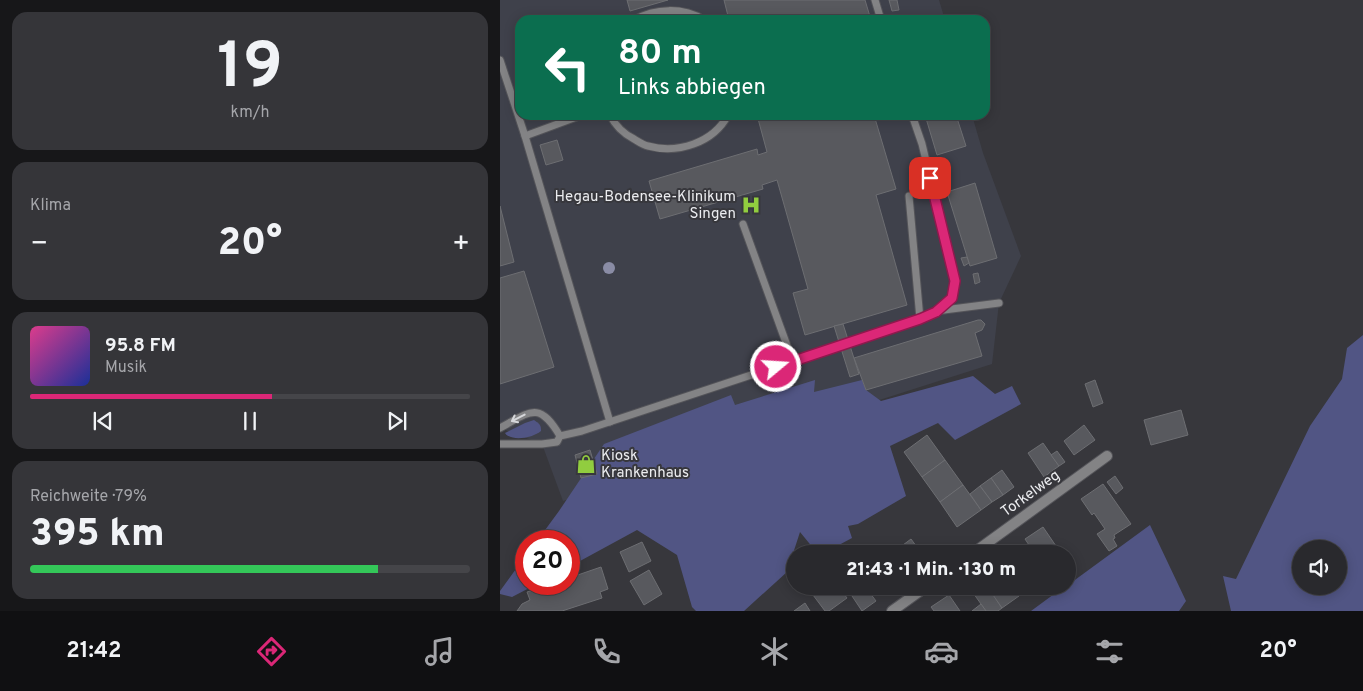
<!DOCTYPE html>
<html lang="de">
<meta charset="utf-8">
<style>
:root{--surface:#29292d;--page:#353539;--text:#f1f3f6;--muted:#a5a6aa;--line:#454549;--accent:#db2777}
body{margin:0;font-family:Overpass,sans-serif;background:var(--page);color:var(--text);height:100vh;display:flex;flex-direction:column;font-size:19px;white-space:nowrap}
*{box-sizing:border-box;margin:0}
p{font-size:16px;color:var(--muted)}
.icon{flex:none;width:28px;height:28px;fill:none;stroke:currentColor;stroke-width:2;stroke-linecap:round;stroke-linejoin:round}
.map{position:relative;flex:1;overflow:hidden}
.sheet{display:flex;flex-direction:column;gap:12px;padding:12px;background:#171719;width:500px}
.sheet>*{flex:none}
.guide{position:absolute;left:15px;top:15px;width:475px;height:105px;border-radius:15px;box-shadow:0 2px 12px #0003,0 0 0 1px var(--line);background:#0b6e4f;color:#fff;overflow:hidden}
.fabs{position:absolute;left:792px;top:540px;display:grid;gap:10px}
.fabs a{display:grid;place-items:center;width:55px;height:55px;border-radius:50%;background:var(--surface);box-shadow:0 2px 12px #0003,0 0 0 1px var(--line);font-size:25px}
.speed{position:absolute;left:15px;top:530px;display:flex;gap:10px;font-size:25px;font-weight:700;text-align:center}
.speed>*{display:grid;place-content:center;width:65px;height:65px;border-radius:50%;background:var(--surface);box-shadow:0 2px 12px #0003,0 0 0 1px var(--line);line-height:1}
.speed .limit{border:8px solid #d22;background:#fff;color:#111}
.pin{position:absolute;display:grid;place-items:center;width:42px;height:42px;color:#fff;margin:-21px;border-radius:10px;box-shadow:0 2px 8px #0006}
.me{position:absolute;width:55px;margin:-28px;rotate:72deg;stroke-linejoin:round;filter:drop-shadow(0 0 4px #0008)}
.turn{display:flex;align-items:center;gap:18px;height:105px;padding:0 20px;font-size:22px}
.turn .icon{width:65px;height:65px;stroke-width:2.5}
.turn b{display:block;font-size:35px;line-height:42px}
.big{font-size:38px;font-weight:800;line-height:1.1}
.sheet .tile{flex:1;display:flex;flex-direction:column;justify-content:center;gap:8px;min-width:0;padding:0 18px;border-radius:15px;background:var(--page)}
.sheet .dial{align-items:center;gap:0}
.dial b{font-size:65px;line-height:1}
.song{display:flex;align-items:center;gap:15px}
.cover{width:60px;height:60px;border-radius:8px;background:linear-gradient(135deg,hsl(330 70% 55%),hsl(230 70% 35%))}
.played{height:5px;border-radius:2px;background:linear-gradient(90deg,var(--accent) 55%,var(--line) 55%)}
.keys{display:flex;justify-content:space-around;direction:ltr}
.heat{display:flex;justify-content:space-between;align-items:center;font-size:28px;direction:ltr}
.charge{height:8px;border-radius:4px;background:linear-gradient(90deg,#34c759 79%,var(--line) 0)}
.trip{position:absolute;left:286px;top:545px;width:290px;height:50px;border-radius:25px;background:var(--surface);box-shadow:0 2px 12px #0003,0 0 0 1px var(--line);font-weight:800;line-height:50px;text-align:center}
.tab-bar{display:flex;height:80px;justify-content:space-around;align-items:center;background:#101012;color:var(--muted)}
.tab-bar .icon{width:35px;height:35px}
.tab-bar .current{color:var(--accent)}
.tab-bar b{font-size:22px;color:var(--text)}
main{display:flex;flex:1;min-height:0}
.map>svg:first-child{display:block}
.built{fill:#3f414b}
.green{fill:#515584;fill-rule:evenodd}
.building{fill:#58595e;stroke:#6d6e72}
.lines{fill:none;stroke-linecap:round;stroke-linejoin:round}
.lane-casing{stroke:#545459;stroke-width:9}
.street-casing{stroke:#545459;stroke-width:12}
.lane{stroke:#838385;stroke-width:7}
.street{stroke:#838385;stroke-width:10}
.tree{fill:#8a8ca5}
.oneway{stroke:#d6d7da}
.route-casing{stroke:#8e194d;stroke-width:12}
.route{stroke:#db2777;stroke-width:9}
.labels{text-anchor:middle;stroke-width:4;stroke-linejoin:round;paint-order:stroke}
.poi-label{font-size:15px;fill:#ebecef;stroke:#37373c;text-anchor:end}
.street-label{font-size:15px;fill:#ebecef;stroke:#37373c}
</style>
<main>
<section class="sheet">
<div class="tile dial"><b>19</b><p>km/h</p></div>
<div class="tile"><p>Klima</p>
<div class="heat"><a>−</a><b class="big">20°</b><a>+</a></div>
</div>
<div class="tile">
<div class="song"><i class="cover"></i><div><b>95.8 FM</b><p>Musik</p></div></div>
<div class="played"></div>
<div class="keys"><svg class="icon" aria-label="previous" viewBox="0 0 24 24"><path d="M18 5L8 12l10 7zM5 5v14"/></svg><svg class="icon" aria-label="pause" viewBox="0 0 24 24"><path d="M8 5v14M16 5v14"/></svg><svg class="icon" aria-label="next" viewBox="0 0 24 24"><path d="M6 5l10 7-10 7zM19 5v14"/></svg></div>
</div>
<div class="tile"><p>Reichweite · 79%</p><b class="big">395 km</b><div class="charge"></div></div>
</section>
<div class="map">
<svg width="863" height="611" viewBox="0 0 863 611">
<rect width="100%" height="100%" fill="#37373c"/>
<polygon class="built" points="0,0 439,0 445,20 20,20 20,115 472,115 483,153 521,256 499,303 492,364 63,501 42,444 0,428"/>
<g class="green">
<path d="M863,335v276h-132l-8,-35 13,3 74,-153 32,-47 5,-31zM801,549h38v37h-38z"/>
<polygon points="473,376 495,394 512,386 521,404 455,440 438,423 390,446 406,496 358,524 348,526 352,538 322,554 318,554 300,532 287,572 244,611 196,611 192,607 177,555 137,530 69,567 69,541 37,541 59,511 104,444 231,395 235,405 315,380 314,392 362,380 366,390 381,401"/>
<path d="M34,420c6,4 7,5 7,11 -8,7 -30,11 -36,2l20,-10z"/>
<polygon points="650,525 686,601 679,611 531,611 565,586 568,586 568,585"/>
<polygon points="26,555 26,584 37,584 12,597 0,594 0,591"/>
</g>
<g class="building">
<polygon points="127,0 168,0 130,11"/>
<polygon points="224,0 365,0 371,20 229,20"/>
<polygon points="389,0 397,0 399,10 392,11"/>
<polygon points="257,115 374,115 396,189 376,195 407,305 305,335 293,293 308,289 277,180 262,185 263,189 160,219 149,181 257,149 258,155 267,152"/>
<polygon points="425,115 456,115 466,146 437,155"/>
<polygon points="57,140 63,160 46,165 40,145"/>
<polygon points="475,183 497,258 470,266 447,192"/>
<polygon points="0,206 14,262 0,266"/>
<polygon points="467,257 469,263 464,266 461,258"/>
<polygon points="24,271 54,367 0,384 0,278"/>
<polygon points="478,273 480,282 475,284 473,274"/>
<polygon points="478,320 481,320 485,324 482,330 475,333 482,356 366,390 354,358"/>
<polygon points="343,324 359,374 350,377 334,326"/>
<polygon points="595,380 603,403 593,407 585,384"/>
<polygon points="681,410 688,435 651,445 644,420"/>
<polygon points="584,425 595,440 574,455 564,441"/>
<polygon points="427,435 445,460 422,477 404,452"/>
<polygon points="543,443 559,466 544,477 528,453"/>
<polygon points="90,450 97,474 81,478 75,455"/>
<polygon points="557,451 565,462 559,466 551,455"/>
<polygon points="445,460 463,485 440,502 422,477"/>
<polygon points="502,470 514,487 503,495 491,478"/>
<polygon points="615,476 623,488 616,494 607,482"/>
<polygon points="491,478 503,495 492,502 480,486"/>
<polygon points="603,484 631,524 614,535 615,538 613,539 617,546 609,551 597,534 605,529 594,513 592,515 581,499"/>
<polygon points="463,485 481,510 457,527 440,502"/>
<polygon points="480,486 492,502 481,510 470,494"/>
<polygon points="543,527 556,546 555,547 560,554 535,554 525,539"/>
<polygon points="411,539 422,554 391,554"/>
<polygon points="142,542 151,561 129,572 120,552"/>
<polygon points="101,567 108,589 100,592 102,598 62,611 17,611 22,604 30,600 27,592 52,584 69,584 69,578"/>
<polygon points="149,570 162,594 144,605 130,581"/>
<polygon points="325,586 338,586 347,598 329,611 325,611 313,595"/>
<polygon points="357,586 371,586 362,593"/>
<polygon points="476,586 487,586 502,608 498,611 486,611 471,590"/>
<polygon points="487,586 512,586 519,596 502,608"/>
<polygon points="367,589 376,601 362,611 352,596 359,590 362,593"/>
<polygon points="449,595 460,611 434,611 431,607"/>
<polygon points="305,603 310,611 294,611"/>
<polygon points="481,604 486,611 472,611"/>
</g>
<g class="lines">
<g class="lane-casing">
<g id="lane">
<polyline points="375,0 381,20"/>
<path d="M134,20c21,-12 49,-13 70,0"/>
<polyline points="0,60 25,136 110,422"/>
<path d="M110,115c5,10 14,19 24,24 5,3 9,6 14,7 30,8 65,-3 80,-31"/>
<polyline points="412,115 422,144 455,281 452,298 436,311"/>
<polyline points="25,136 82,115"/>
<polyline points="409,196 420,319"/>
<polyline points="243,224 293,362"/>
<path d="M0,428c31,-17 39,-27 60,8"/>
<polyline points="0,444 42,444 57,442 60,436 82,431 420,319 436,311 499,303"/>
</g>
</g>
<g class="street-casing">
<g id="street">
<polyline points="472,554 607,456"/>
<polyline points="392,611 427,586"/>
</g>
</g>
<use href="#lane" class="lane"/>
<use href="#street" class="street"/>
</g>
<circle class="tree" cx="109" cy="268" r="6"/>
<defs><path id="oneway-shaft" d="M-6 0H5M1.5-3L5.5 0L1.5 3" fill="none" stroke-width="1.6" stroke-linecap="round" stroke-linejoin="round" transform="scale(1.25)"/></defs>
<use class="oneway" href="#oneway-shaft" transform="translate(18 418) rotate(153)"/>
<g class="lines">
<g class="route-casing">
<polyline id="route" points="276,367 420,319 436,312 452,298 455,281 430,178"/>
</g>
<use href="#route" class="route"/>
</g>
<defs>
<g id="hospital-bare" transform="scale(1.5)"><path d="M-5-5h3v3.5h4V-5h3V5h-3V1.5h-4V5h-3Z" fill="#91cd3f" stroke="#37373c" stroke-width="2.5" paint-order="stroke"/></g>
<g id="shop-bare" transform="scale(1.5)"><path d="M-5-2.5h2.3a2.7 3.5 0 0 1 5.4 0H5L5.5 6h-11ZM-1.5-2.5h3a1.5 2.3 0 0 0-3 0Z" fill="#91cd3f" stroke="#37373c" stroke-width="2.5" paint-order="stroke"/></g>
</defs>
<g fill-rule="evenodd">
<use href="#hospital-bare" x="251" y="205"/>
<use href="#shop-bare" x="86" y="464"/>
</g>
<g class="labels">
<g class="poi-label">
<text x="236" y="201">Hegau-Bodensee-Klinikum<tspan x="236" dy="17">Singen</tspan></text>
<text x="101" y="460" text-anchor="start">Kiosk<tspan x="101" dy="17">Krankenhaus</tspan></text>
</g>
<g class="street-label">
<text transform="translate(530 493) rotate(-36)" y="5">Torkelweg</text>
</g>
</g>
</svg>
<div class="fabs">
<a><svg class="icon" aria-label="sound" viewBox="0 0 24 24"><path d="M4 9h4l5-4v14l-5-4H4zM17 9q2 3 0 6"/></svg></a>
</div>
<div class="speed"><div class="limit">20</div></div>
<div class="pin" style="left:430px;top:178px;background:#d93025"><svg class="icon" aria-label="arrive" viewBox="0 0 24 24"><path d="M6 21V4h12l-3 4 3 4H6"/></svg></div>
<svg class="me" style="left:276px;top:367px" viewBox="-20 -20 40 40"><circle r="17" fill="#db2777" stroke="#fff" stroke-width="3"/><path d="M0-11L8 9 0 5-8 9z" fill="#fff"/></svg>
<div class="trip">21:43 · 1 Min. · 130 m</div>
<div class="guide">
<div class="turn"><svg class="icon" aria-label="left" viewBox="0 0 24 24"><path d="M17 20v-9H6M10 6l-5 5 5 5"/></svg><div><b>80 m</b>Links abbiegen</div></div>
</div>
</div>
</main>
<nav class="tab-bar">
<b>21:42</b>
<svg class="icon current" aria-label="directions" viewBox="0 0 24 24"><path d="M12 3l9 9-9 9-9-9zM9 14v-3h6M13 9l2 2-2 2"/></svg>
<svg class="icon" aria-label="music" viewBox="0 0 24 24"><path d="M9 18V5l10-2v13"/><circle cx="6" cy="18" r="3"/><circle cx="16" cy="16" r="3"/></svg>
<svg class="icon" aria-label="phone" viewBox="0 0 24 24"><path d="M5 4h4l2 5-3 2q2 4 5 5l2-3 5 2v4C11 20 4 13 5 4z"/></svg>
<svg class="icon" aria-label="climate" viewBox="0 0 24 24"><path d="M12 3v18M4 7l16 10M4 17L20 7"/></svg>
<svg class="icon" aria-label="car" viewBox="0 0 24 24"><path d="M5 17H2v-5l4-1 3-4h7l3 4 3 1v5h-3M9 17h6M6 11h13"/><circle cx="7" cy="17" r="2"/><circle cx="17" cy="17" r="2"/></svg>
<svg class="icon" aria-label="filters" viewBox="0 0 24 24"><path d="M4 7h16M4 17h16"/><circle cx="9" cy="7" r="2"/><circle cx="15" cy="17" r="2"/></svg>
<b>20°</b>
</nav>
